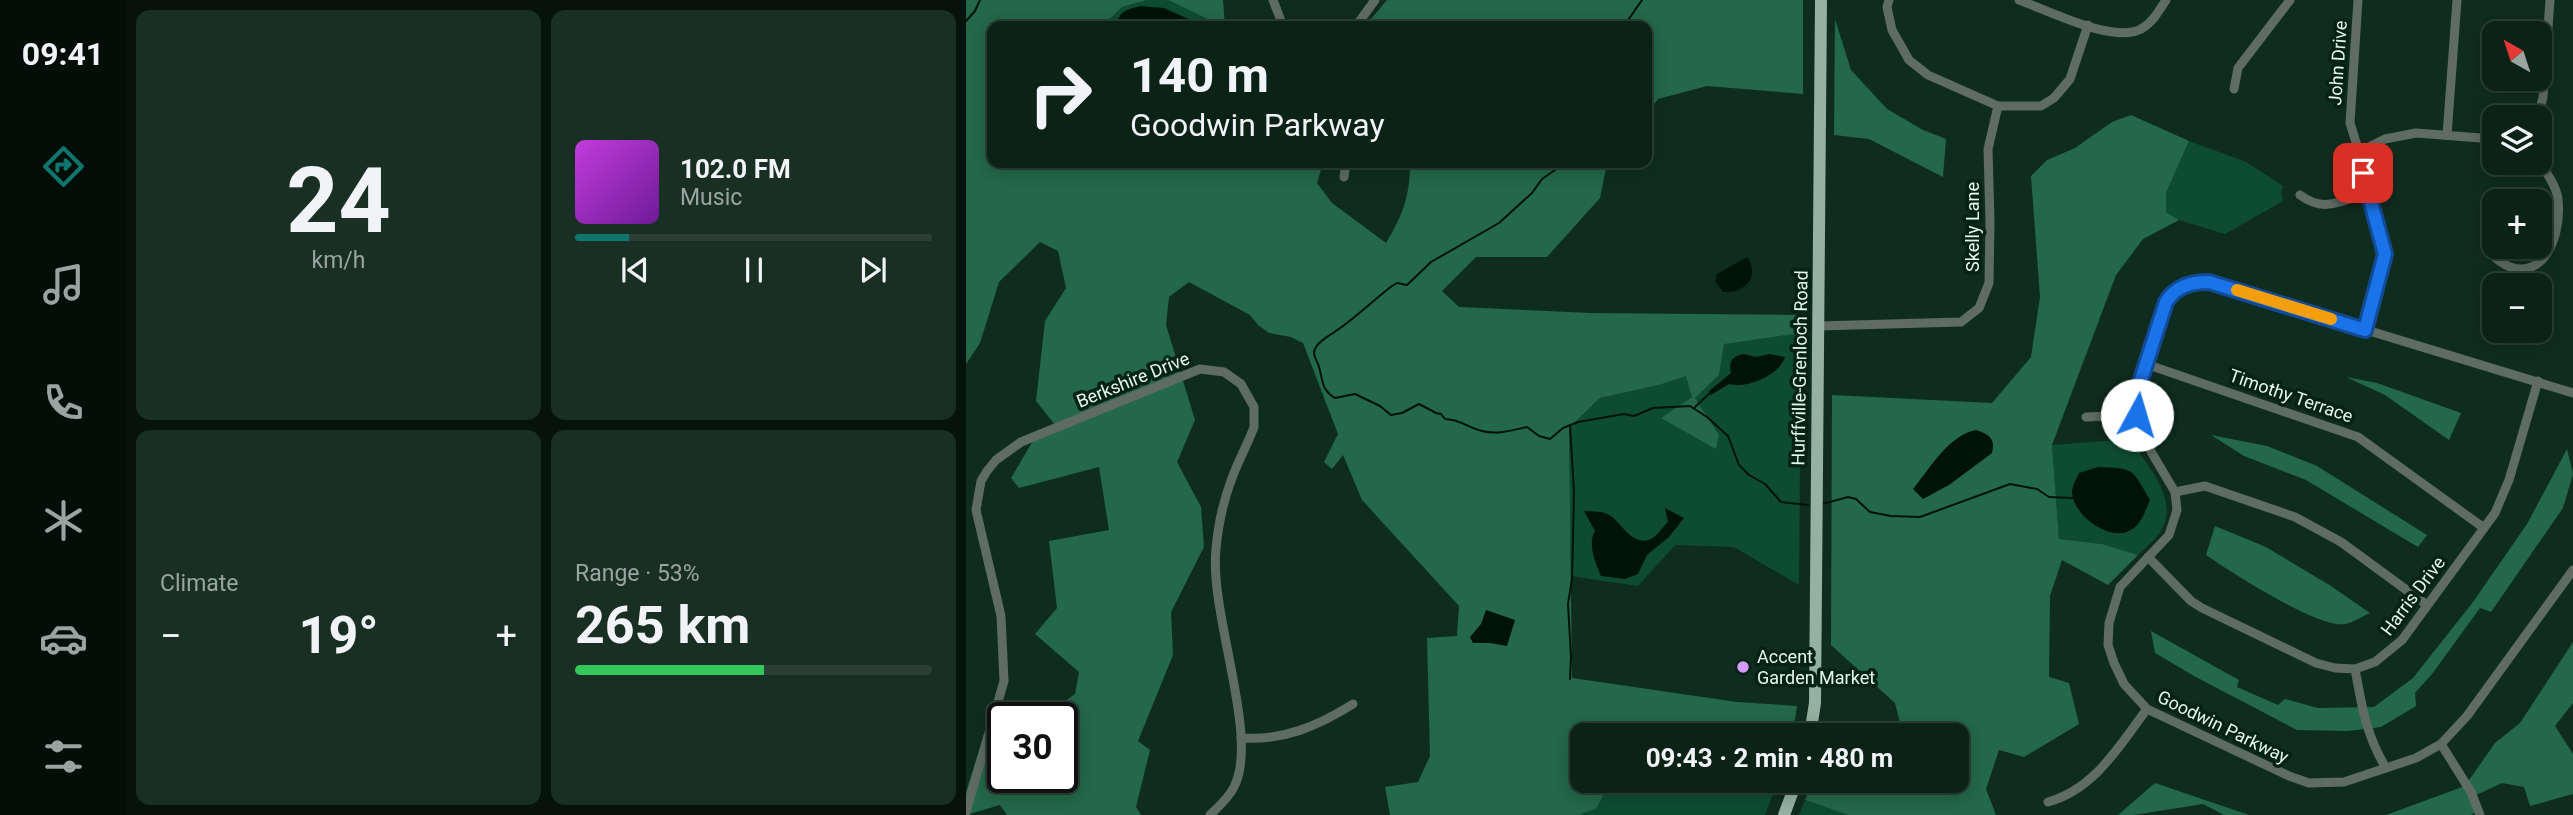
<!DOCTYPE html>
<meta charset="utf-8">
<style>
:root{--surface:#0b2217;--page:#192f24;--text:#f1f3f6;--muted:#9aa4a1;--line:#2b3f36;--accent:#0f766e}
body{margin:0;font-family:Roboto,sans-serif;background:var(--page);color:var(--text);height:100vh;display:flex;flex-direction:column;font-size:26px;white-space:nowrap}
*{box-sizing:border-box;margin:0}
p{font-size:23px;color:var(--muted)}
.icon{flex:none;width:38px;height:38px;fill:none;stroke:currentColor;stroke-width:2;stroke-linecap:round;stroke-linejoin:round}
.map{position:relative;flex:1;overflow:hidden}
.panel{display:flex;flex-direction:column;gap:10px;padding:10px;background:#06130d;width:840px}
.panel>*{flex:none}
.guide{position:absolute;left:21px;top:21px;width:665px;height:147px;border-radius:14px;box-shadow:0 4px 18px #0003,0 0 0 2px var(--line);background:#0b2217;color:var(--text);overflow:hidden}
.needle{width:46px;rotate:321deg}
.fabs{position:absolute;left:1516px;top:21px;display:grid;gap:14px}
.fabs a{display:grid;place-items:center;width:70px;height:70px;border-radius:14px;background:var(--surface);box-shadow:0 4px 18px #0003,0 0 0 2px var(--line);font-size:35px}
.speed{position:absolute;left:21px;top:702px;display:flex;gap:14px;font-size:35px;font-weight:700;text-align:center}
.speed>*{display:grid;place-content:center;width:91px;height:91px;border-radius:50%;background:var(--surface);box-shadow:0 4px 18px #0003,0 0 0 2px var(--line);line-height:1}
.speed .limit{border:4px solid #111;border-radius:10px;background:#fff;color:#111}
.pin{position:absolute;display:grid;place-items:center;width:60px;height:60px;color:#fff;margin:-30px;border-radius:14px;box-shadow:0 4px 10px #0006}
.me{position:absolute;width:77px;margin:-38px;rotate:6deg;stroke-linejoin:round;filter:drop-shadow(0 0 5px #0008)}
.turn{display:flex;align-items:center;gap:24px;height:147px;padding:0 28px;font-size:32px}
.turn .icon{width:91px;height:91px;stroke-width:2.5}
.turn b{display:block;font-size:49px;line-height:60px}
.big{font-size:52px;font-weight:700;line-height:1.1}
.panel .tile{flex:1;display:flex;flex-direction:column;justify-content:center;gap:10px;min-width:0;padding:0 24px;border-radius:14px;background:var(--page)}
.panel .dial{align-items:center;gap:0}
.dial b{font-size:91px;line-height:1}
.song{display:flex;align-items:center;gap:21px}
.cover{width:84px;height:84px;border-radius:10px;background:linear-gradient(135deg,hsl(290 70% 55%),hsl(280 70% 35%))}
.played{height:7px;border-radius:4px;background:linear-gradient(90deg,var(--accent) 15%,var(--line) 15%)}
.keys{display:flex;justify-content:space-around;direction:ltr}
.heat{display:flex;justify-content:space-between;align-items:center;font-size:38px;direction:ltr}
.charge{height:10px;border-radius:5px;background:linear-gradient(90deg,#34c759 53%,var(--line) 0)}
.panel .tiles{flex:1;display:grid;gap:10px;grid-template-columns:repeat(2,1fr)}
.trip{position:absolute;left:604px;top:723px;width:399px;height:70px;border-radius:14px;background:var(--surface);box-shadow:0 4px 18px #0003,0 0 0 2px var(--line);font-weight:700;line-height:70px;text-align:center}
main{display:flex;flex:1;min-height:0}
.menu{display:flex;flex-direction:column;width:126px;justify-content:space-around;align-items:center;background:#040e09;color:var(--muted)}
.menu .icon{width:49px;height:49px}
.menu .current{color:var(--accent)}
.menu b{font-size:32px;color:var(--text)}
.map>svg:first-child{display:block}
.green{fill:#0e4c32}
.forest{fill:#236848}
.water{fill:#001307}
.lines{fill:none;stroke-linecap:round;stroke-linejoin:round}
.stream{stroke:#001307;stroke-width:2}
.minor{stroke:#5e6c64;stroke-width:9}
.major{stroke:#94b1a1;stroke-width:12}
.route-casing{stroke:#114b97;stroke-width:18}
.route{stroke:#1a73e8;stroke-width:12}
.slow{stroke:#f59e0b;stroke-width:12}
.poi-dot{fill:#d49cfc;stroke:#052315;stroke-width:2.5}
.labels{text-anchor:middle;stroke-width:7;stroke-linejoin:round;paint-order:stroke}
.street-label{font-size:18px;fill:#e6f7ed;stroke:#052315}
.poi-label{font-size:18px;fill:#e6f7ed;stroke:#052315;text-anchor:start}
</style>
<main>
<nav class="menu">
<b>09:41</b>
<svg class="icon current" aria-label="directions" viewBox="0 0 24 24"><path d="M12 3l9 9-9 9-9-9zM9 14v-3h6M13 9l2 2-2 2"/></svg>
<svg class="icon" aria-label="music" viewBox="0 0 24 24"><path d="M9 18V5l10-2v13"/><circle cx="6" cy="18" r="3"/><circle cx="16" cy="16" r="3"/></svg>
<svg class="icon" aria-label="phone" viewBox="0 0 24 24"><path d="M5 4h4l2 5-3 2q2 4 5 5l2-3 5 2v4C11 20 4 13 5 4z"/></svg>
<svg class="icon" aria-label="climate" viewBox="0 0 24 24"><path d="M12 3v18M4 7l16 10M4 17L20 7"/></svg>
<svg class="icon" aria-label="car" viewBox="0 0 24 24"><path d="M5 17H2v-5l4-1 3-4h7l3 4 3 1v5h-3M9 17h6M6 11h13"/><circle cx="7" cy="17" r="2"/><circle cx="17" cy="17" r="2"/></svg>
<svg class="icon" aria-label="filters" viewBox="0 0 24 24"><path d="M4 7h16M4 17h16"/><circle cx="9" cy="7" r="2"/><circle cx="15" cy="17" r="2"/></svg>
</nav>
<section class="panel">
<div class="tiles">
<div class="tile dial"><b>24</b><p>km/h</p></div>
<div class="tile">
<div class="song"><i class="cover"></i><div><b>102.0 FM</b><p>Music</p></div></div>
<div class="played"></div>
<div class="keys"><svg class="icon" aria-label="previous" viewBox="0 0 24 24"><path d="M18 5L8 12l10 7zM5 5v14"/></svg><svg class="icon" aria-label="pause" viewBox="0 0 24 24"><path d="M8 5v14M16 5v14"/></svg><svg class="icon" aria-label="next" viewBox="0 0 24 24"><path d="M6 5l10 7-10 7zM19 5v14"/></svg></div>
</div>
<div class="tile"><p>Climate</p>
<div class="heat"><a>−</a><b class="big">19°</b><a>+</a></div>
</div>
<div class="tile"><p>Range · 53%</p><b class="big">265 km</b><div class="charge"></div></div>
</div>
</section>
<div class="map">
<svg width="1607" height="815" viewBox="0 0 1607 815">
<rect width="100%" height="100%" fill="#0f2d1f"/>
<g class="green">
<polygon points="181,0 202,0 256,26 137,26 156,7"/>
<polygon points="1223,141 1280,162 1317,186 1315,193 1317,201 1259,234 1213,220 1200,212 1200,193"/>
<polygon points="835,333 833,585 768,547 709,545 672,586 605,576 603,428 634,398 693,385 721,375 726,397 695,418 753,435 729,398 753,375 758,343"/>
<path d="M1164,439c15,24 46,56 34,86 -5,12 -17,21 -26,30l-36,-11 -43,-5 -7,-94z"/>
<polygon points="645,781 797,781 809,789 799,815 612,815 630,809"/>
<polygon points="839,800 882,815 833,815"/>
</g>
<g class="forest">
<path d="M0,0h181l-25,7 -19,19h-111v137h331l-6,20 15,20 54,40c17,-28 24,-47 24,-80h209l-13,5 -6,30 -53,59h-71l-34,34 17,16 132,6 210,2v18l-77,11 -5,31 -24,23 24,37 -3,14 -55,-31 31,-21 -6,-21 -27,9 -59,13 -31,30 3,250 165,24 60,4 -4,29h-211v45l29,1 -15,28 -18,6h-188l-5,-28 33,-5 12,-26 -3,-118 30,-2 2,-30 -97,-106 -19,-45 -11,14 -8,-7 14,-28 -35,-91 -12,-6 -22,-4 -11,-8 -8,-10 -61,-33 -20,15 -3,28 29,95 -18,42 24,45 3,40 -33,65 2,43 -35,86 12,9 -14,57 5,8h-134l-7,-10 -34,10v-23l20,-64 17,4v45h59v-59l-20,-1 33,-23 4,-22 -44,-38 22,-26 -8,-67 60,-11 -10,-63 -80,21 -8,-10 26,-44 19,-8 -20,-25 9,-80 21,-33 -8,-37 -18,-9 -41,40 -19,61 -14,21z"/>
<polygon points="202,0 257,0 259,26 256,26"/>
<polygon points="421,0 837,0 837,94 741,86 692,99 681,113 681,26 409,26 405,19"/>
<polygon points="869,19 885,70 921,109 957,130 980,139 977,177 903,139 868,135"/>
<polygon points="1165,115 1223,141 1200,193 1200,212 1213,220 1177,239 1150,275 1086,445 1093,539 1136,544 1172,555 1142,585 1096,560 1084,596 1083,677 1103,683 1113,724 1058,757 1033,750 1020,789 1030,815 882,815 839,800 847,781 990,780 990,735 937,735 929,703 865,645 866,395 1026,403 1065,357 1074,297 1065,176 1081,160 1109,148 1146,122"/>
<polygon points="1380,377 1411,383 1495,413 1483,440 1419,395"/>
<polygon points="1245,435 1301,446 1351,466 1461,535 1452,547 1340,480 1278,456"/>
<polygon points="1601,449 1607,474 1597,508 1525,612 1514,608 1466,674 1449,693 1450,706 1415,727 1382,731 1331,730 1228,676 1189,653 1185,631 1273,680 1271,687 1312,705 1319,699 1352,708 1408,707 1447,678 1507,602 1561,524"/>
<path d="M1249,526l51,21 65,39 39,27c-7,3 -17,10 -25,11 -26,5 -116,-53 -139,-69z"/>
<polygon points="1607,642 1607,703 1589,726 1607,754 1607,794 1564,806 1558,787 1536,783 1508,796 1513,810 1505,815 1420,815 1499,786 1529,743 1554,723"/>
<polygon points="1189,783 1283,815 1258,815 1237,804 1168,815 1152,815"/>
</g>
<g class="water">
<path d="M175,6l23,2 40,18h-87c1,-15 11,-17 24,-20z"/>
<path d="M781,257c14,20 -3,37 -24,35l-8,-11 2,-7z"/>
<path d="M778,354l12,3 13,-3 16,3c-5,18 -39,32 -56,27l-18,11 -2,-4 22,-18c-3,-12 2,-17 13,-19z"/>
<path d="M1010,430c13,4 20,9 16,23l-43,32 -26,14 -10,-10c17,-21 36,-54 63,-59z"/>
<path d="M1132,467c37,1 34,2 52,33 -4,9 -8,22 -16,28 -21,17 -60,-11 -62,-35 0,-7 4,-13 7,-20z"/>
<path d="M699,508l19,10 -15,19 -22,18 -9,19 -13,5 -24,-3c-5,-12 -14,-33 -6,-45l-11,-20c10,1 17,-1 27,5 11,8 23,33 42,22 6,-4 9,-11 15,-16z"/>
<polygon points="520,610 549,620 541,646 524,643 507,643 504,637 515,624"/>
</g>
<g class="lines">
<g class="stream">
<polyline points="0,21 9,11 14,0"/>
<polyline points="658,26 676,0"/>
<path d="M599,163l-23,16 -10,14 -33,30 -68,39 -24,23 -10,-2 -5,3c-20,15 -37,33 -59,47 -6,4 -13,8 -17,14 -5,8 1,12 3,20 4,13 2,23 16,31l20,-4 25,12 11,9 11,-2 17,-9 17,9 5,1 4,5c14,0 24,9 37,12 16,4 30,-1 45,-4l12,9 11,3 13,-11 15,-6 46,-8 10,2 19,-8 37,-2 17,11 21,19 11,29 10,10 16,9 16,18 27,3"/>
<polyline points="729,407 745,392"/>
<polyline points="856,504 882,497 890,499 904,512 925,516 954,517 1044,484 1071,489 1083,497 1107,498"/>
<polyline points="604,679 605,657 602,604 606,579 608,492 604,426"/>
</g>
<g class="minor">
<polyline points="307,0 317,26"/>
<polyline points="923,0 921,7 926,30 943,60 962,75 1032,106 1075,106 1088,98 1104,79 1122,25"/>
<path d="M1053,0c28,10 94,44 122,29 12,-7 18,-18 25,-29"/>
<polyline points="1392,0 1384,123 1393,152 1401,193 1418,243 1419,254 1399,330"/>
<polyline points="390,26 409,0"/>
<polyline points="1268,89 1272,68 1324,0"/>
<polyline points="1572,117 1577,97 1584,0"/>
<polyline points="1481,135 1491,0"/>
<polyline points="1393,152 1419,139 1450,133 1528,139"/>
<polyline points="378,177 380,163"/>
<path d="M1334,195c24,18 41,6 67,-2"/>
<path d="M1524,253c44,43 73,-9 68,-53 -1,-14 -12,-27 -19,-39"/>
<polyline points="852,326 995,322 1013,308 1023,283 1024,222 1022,149 1032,106"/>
<polyline points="1180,364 1392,437 1518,528"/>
<path d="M1607,393l-364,-111c-13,1 -27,1 -36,11 -12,12 -30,79 -37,99v13l4,28 35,59 2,18 -8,25 -49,52 -11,36 -1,22 6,18 10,21 23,25 142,67 20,7 35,-1 72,-24 25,-14 26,-28 106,-146"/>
<polyline points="1120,417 1171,415"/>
<polyline points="1209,492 1239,486 1329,517 1375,542 1461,605"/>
<polyline points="1182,557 1225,601 1236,608 1350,663 1369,668 1389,669 1409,662 1436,640 1529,513 1543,480 1572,381"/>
<path d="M1389,669c7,38 11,66 31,99"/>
<path d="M275,738c42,3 77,-12 112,-34"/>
<polyline points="1475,744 1505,792 1514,815"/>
<path d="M1082,802c47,-13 71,-56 99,-93"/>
<path d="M0,812l38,-131 -3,-65 -25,-106 5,-29 6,-10 9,-11 25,-18 179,-73 24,3 17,12 13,23v20c-7,19 -17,36 -23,54 -8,21 -13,46 -15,68 -7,65 44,188 18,238 -6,12 -15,19 -24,28"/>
</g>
<g class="major">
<polyline points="844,735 849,703 855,0"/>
<polyline points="818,815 831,780"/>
</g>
</g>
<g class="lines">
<g class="route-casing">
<path id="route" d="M1171,415v-23l29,-90c10,-16 25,-20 43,-20l156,48 20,-76 -22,-81"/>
</g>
<use href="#route" class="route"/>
<polyline class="slow" points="1271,290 1365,319"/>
</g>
<circle class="poi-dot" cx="777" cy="667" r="7"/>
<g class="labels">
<g class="street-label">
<text transform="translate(1372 63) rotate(-86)" y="6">John Drive</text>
<text transform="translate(1007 227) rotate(-90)" y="6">Skelly Lane</text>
<text transform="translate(834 368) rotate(-89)" y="6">Hurffville-Grenloch Road</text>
<text transform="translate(167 380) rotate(-22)" y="6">Berkshire Drive</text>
<text transform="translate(1325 396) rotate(19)" y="6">Timothy Terrace</text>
<text transform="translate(1447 596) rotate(-53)" y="6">Harris Drive</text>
<text transform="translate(1257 727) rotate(26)" y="6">Goodwin Parkway</text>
</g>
<g class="poi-label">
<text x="791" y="663">Accent<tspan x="791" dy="21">Garden Market</tspan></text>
</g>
</g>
</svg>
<div class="fabs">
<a><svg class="needle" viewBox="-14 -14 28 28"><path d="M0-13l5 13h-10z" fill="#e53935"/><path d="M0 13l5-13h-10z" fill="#9aa4a1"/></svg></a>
<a><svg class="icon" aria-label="layers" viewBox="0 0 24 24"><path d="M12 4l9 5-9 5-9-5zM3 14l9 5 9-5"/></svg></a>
<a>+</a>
<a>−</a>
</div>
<div class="speed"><div class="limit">30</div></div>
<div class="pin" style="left:1397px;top:173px;background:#d93025"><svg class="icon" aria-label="arrive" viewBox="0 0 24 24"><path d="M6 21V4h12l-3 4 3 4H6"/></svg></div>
<svg class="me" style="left:1171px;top:415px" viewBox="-20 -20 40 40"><circle r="19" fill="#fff"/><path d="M0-13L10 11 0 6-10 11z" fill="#1a73e8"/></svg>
<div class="trip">09:43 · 2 min · 480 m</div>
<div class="guide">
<div class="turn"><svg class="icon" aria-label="right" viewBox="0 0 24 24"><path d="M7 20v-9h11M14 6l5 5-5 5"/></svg><div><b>140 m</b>Goodwin Parkway</div></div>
</div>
</div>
</main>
